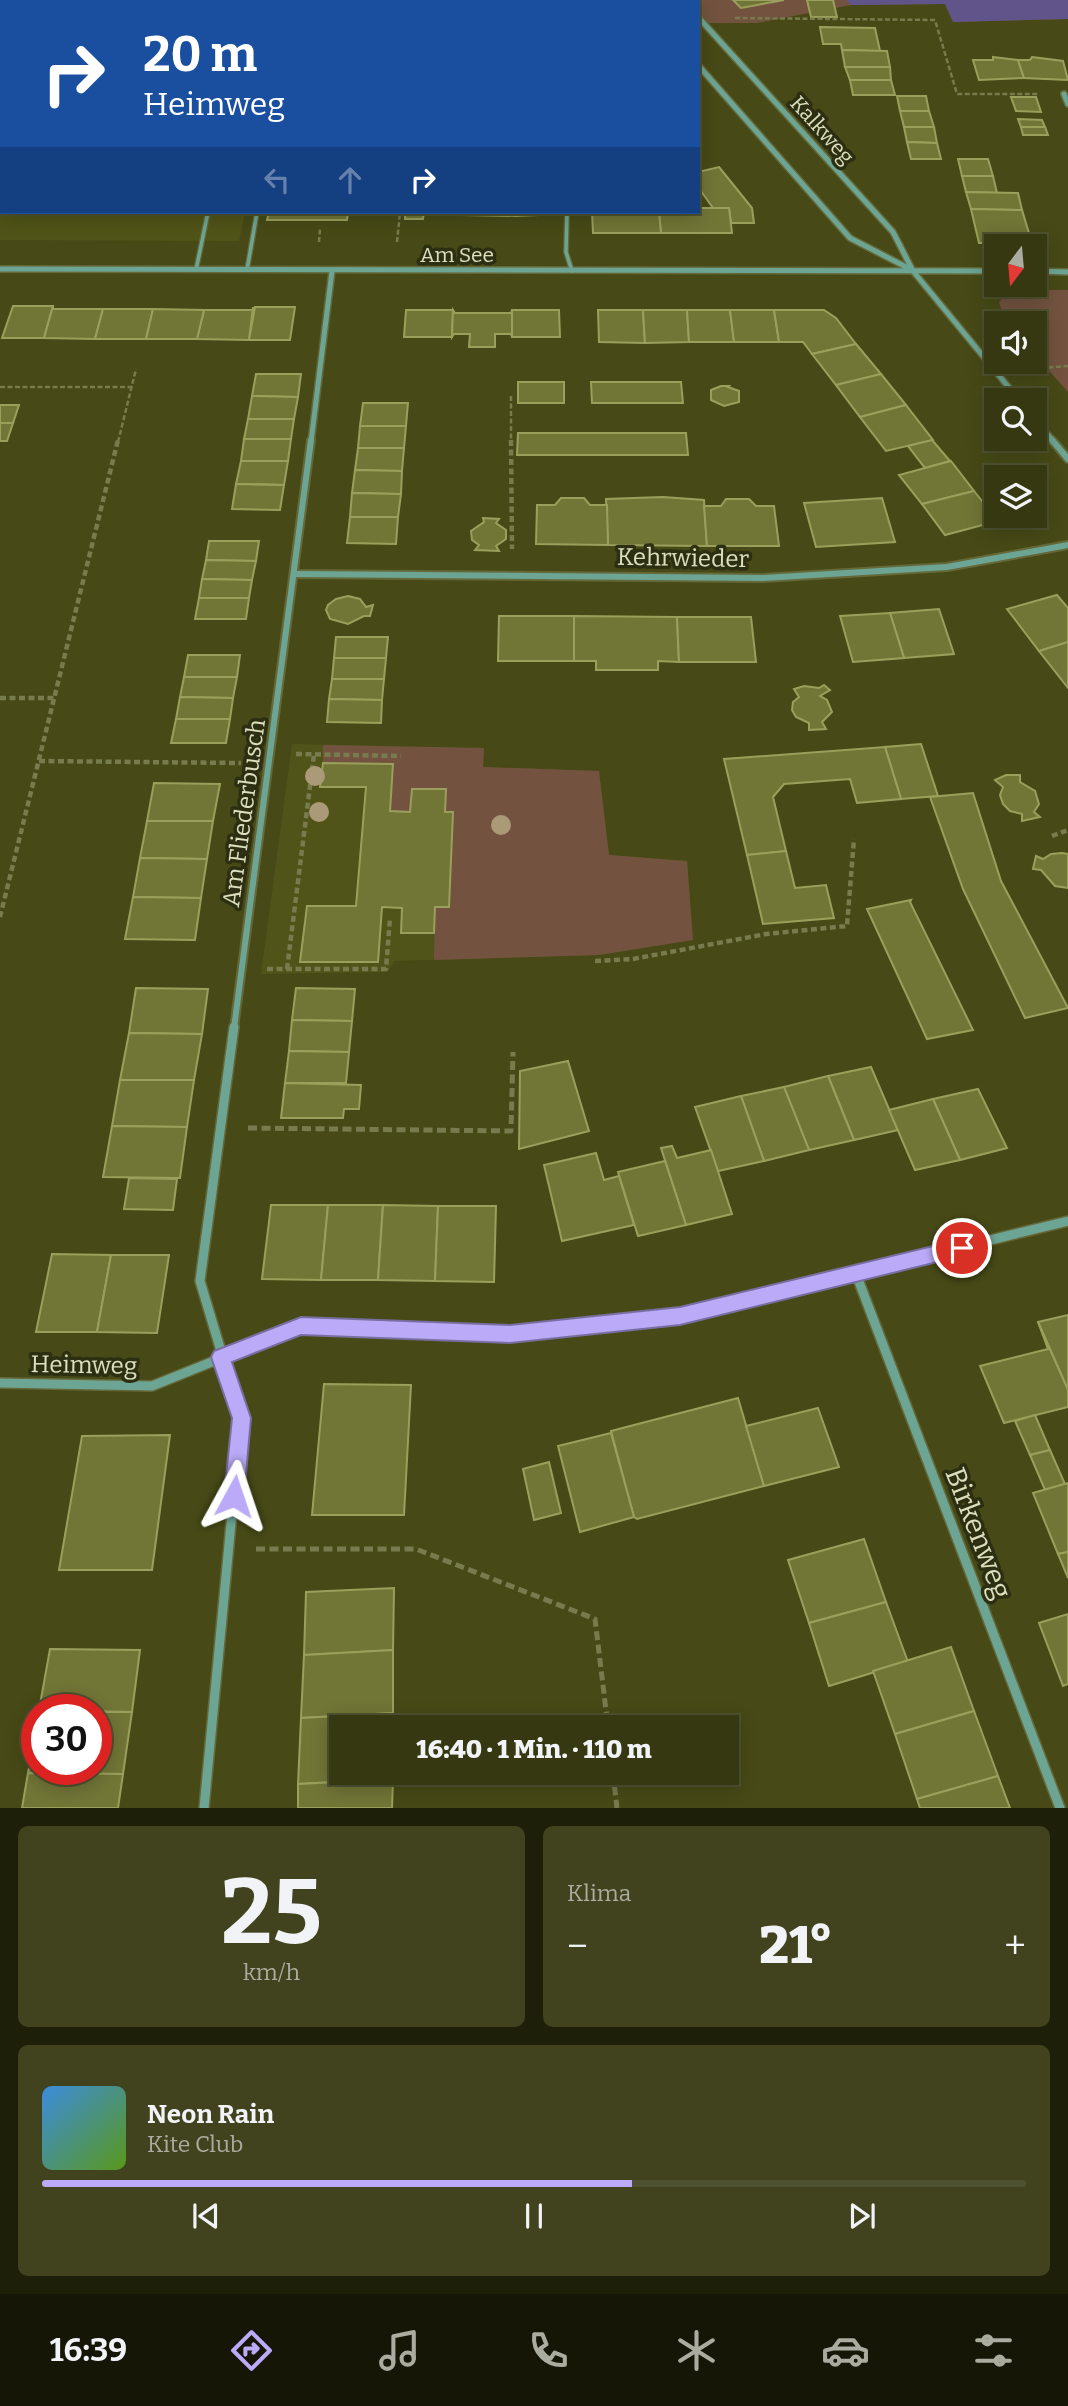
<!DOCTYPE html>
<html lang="de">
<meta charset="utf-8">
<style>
:root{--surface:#353810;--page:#40431e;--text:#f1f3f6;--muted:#aaac9f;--line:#4f5230;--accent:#baaaf7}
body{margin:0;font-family:Bitter,serif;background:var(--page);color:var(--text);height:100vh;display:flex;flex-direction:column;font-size:26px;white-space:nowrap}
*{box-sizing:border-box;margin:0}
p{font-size:23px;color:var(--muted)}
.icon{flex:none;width:38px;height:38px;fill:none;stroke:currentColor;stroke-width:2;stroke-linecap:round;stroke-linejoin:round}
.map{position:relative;height:1808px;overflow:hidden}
.details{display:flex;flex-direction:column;gap:18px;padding:18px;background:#1d1f09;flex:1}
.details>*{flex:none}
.guide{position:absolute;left:0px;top:0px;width:700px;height:214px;box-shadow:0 4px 18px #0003,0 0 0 2px var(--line);background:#1a4fa0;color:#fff;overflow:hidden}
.needle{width:46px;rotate:196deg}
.fabs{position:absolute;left:984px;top:234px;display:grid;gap:14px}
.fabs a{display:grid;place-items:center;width:63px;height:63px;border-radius:0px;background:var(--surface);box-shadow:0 4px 18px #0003,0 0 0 2px var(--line);font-size:35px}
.speed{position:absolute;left:21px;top:1694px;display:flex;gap:14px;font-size:35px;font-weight:700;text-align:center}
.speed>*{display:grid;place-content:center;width:91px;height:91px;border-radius:50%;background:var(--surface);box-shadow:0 4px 18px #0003,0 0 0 2px var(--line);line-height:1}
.speed .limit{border:10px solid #d22;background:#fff;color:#111}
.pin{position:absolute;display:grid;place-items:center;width:60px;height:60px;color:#fff;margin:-30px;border:4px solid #fff;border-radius:50%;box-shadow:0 2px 7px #0007}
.me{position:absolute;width:77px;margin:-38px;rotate:5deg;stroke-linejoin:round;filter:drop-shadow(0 0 5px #0008)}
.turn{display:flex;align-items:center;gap:24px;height:147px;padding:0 28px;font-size:32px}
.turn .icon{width:91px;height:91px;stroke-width:2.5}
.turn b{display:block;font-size:49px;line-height:60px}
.lanes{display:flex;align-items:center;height:66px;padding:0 28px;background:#0003;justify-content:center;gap:35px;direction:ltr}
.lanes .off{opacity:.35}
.big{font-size:52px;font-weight:800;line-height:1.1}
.details .card{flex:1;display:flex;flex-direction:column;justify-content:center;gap:10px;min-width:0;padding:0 24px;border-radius:10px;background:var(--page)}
.details .dial{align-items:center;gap:0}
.dial b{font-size:91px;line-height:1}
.song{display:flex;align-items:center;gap:21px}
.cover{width:84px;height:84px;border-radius:10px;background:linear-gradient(135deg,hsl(210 70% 55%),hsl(90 70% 35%))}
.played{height:7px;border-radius:4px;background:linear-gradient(90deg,var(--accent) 60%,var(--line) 60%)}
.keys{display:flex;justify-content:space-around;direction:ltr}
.heat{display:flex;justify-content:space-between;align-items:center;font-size:38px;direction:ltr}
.details .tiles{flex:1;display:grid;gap:18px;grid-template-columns:1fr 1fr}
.card:last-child{grid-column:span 2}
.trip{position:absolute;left:329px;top:1715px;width:410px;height:70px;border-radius:0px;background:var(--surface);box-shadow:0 4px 18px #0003,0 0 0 2px var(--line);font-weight:800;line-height:70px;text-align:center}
.menu{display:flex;height:112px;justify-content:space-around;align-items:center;background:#151606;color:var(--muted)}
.menu .icon{width:49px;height:49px}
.menu .active{color:var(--accent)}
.menu b{font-size:32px;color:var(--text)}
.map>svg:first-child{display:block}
.built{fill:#505418}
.green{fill:#73533f}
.water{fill:#60548a}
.building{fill:#717536;stroke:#9aa05c;stroke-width:2}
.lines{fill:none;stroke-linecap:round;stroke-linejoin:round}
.service-casing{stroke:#656838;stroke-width:6}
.minor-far2-casing{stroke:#656838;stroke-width:8}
.minor-far1-casing{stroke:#656838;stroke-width:10}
.minor-casing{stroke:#656838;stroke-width:12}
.path-far2{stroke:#787b4d;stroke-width:2.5;stroke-dasharray:5 2.5;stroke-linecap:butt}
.path-far1{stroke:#787b4d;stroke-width:4.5;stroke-dasharray:6 3.5;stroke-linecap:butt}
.path{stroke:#787b4d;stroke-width:5;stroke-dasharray:9 4.5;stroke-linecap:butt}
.service{stroke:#6ca594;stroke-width:3.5}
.minor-far2{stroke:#6ca594;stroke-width:5}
.minor-far1{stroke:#6ca594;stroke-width:6}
.minor{stroke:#6ca594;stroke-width:9}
.tree{fill:#ab9a77}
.route{fill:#baaaf7;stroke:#796ea1;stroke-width:2}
.labels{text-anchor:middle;stroke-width:7;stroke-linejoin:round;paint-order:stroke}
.far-street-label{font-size:21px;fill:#dce0be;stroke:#2d2f12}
.street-label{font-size:24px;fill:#dce0be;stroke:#2d2f12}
.near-street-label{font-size:28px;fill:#dce0be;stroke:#2d2f12}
</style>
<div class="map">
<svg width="1068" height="1808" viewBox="0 0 1068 1808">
<rect width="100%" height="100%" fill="#474a16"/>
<g class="built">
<polygon points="0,64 2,212 245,212 239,241 0,240"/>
<polygon points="292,744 484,748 483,767 599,771 609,855 687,861 693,940 599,955 394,961 388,972 261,974"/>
</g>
<g class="green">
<polygon points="0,0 1068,0 1068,19 953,22 945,4 851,5 757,23 698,23 698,2 2,2 0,64"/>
<polygon points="1009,290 1068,290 1068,392 1034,354 1034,324 1006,324 999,302"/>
<polygon points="323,745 484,748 483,767 599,771 609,855 687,861 693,940 599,955 434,960 435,907 449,907 453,813 445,812 446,789 412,789 410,812 390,811 393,764 323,763"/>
</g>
<g class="water">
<polygon points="0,0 268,0 2,2 0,29"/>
<polygon points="846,0 1068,0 1068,19 953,22 945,4 851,5"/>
</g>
<g class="building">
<polygon points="733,0 784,0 741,8"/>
<polygon points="807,0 833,0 837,17 811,17"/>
<polygon points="820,27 875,28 880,51 842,50 841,44 823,44"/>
<polygon points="842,50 887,51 890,67 845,67"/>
<polygon points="993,57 1018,60 1024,78 979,80 973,60 993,60"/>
<polygon points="1032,57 1063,61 1068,80 1024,78 1018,60 1030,60"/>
<polygon points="845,67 890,67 891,80 850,80"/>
<polygon points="850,80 891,80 895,95 853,95"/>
<polygon points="897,96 926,96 929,111 900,111"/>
<polygon points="1011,97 1036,97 1041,112 1016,111"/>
<polygon points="900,111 929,111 934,127 904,127"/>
<polygon points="1018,119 1042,120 1045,127 1021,127"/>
<polygon points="904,127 934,127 937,143 907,142"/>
<polygon points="1021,127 1045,127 1048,135 1023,135"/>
<polygon points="907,142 937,143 941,159 911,159"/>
<polygon points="958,159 988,159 993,176 962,176"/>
<polygon points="719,167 752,208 754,223 731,223 729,208 713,208 698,187 698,172"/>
<polygon points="962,176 993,176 997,193 966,192"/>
<polygon points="966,192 1018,193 1022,210 971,209"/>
<polygon points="698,208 729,208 732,233 661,233 659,212 698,212"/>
<polygon points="971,209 1022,210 1032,243 979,243"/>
<polygon points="269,212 348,212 347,220 267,220"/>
<polygon points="405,212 424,212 423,219 405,219"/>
<polygon points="463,212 539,212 538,215 516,216 462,215"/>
<polygon points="592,212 659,212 661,233 593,233"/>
<polygon points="13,306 53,306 44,338 2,338"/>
<polygon points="53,306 53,309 103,309 95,339 44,338"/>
<polygon points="253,307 249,340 197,339 204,310 253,310"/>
<polygon points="255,307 295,307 290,340 249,340"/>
<polygon points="103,309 153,309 146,339 95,339"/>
<polygon points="153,309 204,310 197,339 146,339"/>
<polygon points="406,310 453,310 452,337 404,337"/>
<polygon points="453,310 455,313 511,313 512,310 512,337 511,334 495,334 495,347 469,347 470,334 454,334 452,337"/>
<polygon points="512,310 559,310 560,337 512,337"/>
<polygon points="598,310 643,310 645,343 599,342"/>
<polygon points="643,310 687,310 689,342 645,343"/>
<polygon points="687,310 730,310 734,342 689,342"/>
<polygon points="730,310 774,310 779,342 734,342"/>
<polygon points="774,310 824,310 836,318 856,344 812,354 803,342 779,342"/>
<polygon points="856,344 881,374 836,385 812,354"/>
<polygon points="256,374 301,374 298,397 252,396"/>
<polygon points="881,374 906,405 860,417 836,385"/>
<rect x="518" y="382" width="46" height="21"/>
<polygon points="591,382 681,382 683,403 592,403"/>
<polygon points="721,386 729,386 728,387 739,391 739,402 724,406 711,400 711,390"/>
<polygon points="252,396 298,397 294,419 248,419"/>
<polygon points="363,403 408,403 406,426 360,426"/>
<polygon points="0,405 19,405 13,423 0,423"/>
<polygon points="906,405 933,440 886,451 860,417"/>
<polygon points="248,419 294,419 291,439 244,439"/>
<polygon points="0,423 13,423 7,441 0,441"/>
<polygon points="360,426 406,426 404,448 358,448"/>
<polygon points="518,433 686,433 688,455 517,455"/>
<polygon points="244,439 291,439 288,461 241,461"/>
<polygon points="932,440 950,461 925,468 908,446"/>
<polygon points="358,448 404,448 402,471 355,470"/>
<polygon points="241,461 288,461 284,485 236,484"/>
<polygon points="951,461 974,491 922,504 899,475"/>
<polygon points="355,470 402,471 401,494 352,493"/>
<polygon points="236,484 284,485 280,510 232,509"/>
<polygon points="974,491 998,521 945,535 922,504"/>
<polygon points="352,493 401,494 398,517 350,517"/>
<polygon points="663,497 704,500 707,546 608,545 606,499"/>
<polygon points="561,498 584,498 590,505 607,505 608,545 536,544 537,505 555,505"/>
<polygon points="882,498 895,542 816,547 804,503"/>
<polygon points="726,499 749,499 756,506 774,506 779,546 707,546 704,506 721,506"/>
<polygon points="350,517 398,517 396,544 347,543"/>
<polygon points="483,518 499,519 496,523 506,530 506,539 496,546 499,551 475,550 479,545 472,540 471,531 484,522"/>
<polygon points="209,541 259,541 256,561 206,560"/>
<polygon points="206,560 256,561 252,580 202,579"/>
<polygon points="202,579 252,580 249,598 199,598"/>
<polygon points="1057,595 1068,608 1068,642 1039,651 1007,609"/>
<polygon points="348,596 360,599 366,607 373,605 370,616 364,616 348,624 330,619 326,610 328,605 336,599"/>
<polygon points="199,598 249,598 246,619 195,619"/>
<polygon points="939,609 954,654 904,658 890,613"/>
<polygon points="890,613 904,658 853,662 840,616"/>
<polygon points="499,616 574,616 574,661 498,661"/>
<polygon points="574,616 677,617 679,662 658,661 658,670 596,670 596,661 574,661"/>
<polygon points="677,617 751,617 756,662 679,662"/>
<polygon points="336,637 388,637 386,658 334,658"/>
<polygon points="1068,642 1068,688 1039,651"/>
<polygon points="188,655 240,655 237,677 184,677"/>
<polygon points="334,658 386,658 384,679 332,679"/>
<polygon points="184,677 237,677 233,698 180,697"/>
<polygon points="332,679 384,679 382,700 329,699"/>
<polygon points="824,685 830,690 820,696 827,700 832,712 822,722 826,729 809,730 809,723 796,717 792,710 793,702 799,697 794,689 804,686 819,688"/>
<polygon points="180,697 233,698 230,719 176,719"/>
<polygon points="329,699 382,700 381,723 327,722"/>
<polygon points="176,719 230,719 226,743 171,743"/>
<polygon points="921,744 938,796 901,799 885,747"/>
<polygon points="885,747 901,799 857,803 850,779 784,784 773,797 786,851 747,855 724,759"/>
<polygon points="323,763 393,764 390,811 410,812 412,789 446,789 445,812 453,812 449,907 435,907 434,933 401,933 402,908 382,907 378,962 300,962 307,906 356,906 366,787 320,787"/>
<polygon points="1006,775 1020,775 1020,782 1035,791 1039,804 1034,812 1040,817 1022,821 1022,814 1010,811 1003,804 1000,795 1003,787 995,780"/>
<polygon points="154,783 220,784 213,821 147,821"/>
<polygon points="973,793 1001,881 1068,1008 1025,1018 963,889 930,797"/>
<polygon points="147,821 213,821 207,859 140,858"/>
<polygon points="786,851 795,888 826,885 834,918 763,924 747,855"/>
<polygon points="1062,853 1068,854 1068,888 1055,886 1041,870 1033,869 1036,856 1043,859 1051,854"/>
<polygon points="140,858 207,859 201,898 133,897"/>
<polygon points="133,897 201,898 195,940 125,939"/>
<polygon points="911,900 910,902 973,1030 927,1039 867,909"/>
<polygon points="136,988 208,989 202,1034 129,1033"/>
<polygon points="296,988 355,989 352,1021 292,1020"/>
<polygon points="292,1020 352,1021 349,1052 289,1051"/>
<polygon points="129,1033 202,1034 194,1080 120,1080"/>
<polygon points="289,1051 349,1052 346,1083 285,1083"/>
<polygon points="568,1061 589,1131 519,1149 520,1071"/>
<polygon points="871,1067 898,1130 854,1140 828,1076"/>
<polygon points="828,1076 854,1140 809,1150 784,1087"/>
<polygon points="120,1080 194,1080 187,1127 112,1126"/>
<polygon points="285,1083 361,1085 359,1109 344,1109 343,1118 281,1118"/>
<polygon points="784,1087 809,1150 764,1161 741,1096"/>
<polygon points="978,1089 1007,1148 960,1160 933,1099"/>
<polygon points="741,1096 764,1161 718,1171 695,1107"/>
<polygon points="933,1099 960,1160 915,1170 889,1110"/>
<polygon points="112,1126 187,1127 180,1178 103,1177"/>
<polygon points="672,1146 677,1158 711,1150 732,1214 686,1225 661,1148"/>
<polygon points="596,1153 604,1180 619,1176 634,1225 562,1241 544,1165"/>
<polygon points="665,1161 686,1225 638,1236 618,1172"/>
<polygon points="129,1178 177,1179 173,1210 124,1209"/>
<polygon points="271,1205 328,1205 321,1280 262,1279"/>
<polygon points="328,1205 383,1205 378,1280 321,1280"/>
<polygon points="383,1205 438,1206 435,1281 378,1280"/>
<polygon points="438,1206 496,1206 494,1282 435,1281"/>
<polygon points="52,1254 111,1255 97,1332 36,1332"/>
<polygon points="111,1255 169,1255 157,1333 97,1332"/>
<polygon points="1068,1315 1068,1390 1038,1322"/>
<polygon points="1038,1322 1068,1390 1068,1407 1004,1423 980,1366 1048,1349"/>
<polygon points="324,1384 411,1385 404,1515 312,1515"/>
<polygon points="738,1398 764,1486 637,1519 634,1517 611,1431"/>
<polygon points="818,1408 839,1467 764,1486 746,1426"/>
<polygon points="1035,1415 1050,1450 1030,1455 1015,1421"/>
<polygon points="611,1433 634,1517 580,1532 558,1446"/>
<polygon points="170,1435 152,1570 59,1570 82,1436"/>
<polygon points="1050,1450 1065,1484 1045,1490 1030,1455"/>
<polygon points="549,1462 561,1513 534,1520 523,1469"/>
<polygon points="1068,1483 1068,1552 1058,1554 1033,1493"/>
<polygon points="864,1539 886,1602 809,1623 788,1560"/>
<polygon points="1068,1552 1068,1578 1058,1554"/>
<polygon points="394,1588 393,1650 304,1655 306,1592"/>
<polygon points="886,1602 908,1662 829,1686 809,1623"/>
<polygon points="1068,1614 1068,1684 1063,1686 1039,1623"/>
<polygon points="951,1647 974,1711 895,1734 873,1671"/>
<polygon points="50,1649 140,1650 132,1712 39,1710"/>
<polygon points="393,1650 393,1713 301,1718 304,1655"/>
<polygon points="974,1711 998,1776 917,1799 895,1734"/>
<polygon points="96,1712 132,1712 123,1774 28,1773 37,1725 37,1769 96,1769"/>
<polygon points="393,1713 393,1727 341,1727 341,1773 393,1773 393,1779 298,1784 301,1718"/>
<polygon points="28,1773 123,1774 118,1808 22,1808"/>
<polygon points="998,1776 1010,1808 920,1808 917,1799"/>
<polygon points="393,1779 392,1808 298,1808 298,1784"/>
</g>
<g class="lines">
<g class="service-casing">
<g id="service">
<polyline points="638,0 640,2"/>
<polyline points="567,212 566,252 572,271"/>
<polyline points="196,270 208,212"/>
<polyline points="247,270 257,212"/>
</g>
</g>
<g class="minor-far2-casing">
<g id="minor-far2">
<polyline points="698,17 893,232 913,271 1020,401"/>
<polyline points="698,65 850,238 910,269"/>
<polyline points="1064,94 1068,104"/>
<polyline points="0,269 996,271"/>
<polyline points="1034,271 1068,272"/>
<polyline points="1034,418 1054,442"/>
<polyline points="311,442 332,271"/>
</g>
</g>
<g class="minor-far1-casing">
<g id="minor-far1">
<polyline points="1052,440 1068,459"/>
<polyline points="295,574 763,578 947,567 1068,545"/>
<polyline points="234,1028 311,440"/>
</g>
</g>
<g class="minor-casing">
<g id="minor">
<polyline points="856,1274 1060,1808"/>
<polyline points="0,1383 152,1386 301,1326 510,1334 680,1316 1068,1221"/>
<polyline points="204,1808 241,1418 200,1281 234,1027"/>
</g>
</g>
<g class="path-far2">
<polyline points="598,0 600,2"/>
<polyline points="735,18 935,20 957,94 1039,94"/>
<polyline points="319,242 320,229"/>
<polyline points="397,242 400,212"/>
<polyline points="1041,368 1068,366"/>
<polyline points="0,387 132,387"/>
<polyline points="511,396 511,442"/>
<polyline points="118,442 136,369"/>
</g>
<g class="path-far1">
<polyline points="511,440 512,549"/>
<polyline points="0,698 54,698"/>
<polyline points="296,754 401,756"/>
<polyline points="39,761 241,763"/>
<polyline points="1052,836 1068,830"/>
<polyline points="0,917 118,440"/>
<polyline points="595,961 633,959 766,934 847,926 854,839"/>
<polyline points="267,969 386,969 390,918"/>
<polyline points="287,969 314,754"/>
</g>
<g class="path">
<polyline points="248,1128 511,1131 513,1052"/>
<polyline points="256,1549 416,1549 595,1619 608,1727"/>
<polyline points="613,1773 617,1808"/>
</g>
<use href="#service" class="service"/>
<use href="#minor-far2" class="minor-far2"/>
<use href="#minor-far1" class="minor-far1"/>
<use href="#minor" class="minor"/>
</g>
<g class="tree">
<circle cx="315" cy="776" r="10"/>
<circle cx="319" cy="812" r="10"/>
<circle cx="501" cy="825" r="10"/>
</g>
<polygon class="route" points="962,1239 969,1242 971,1248 969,1254 962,1256 680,1325 510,1343 301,1335 232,1362 251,1418 244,1496 241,1504 234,1506 227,1504 224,1496 232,1418 211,1357 214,1351 301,1317 510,1325 680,1307"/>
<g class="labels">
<g class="far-street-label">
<text transform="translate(822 130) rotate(48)" y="7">Kalkweg</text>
<text x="457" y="262">Am See</text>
</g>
<g class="street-label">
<text transform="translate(683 558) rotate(1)" y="8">Kehrwieder</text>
<text transform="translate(244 813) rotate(-82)" y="8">Am Fliederbusch</text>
<text transform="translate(84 1365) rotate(1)" y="8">Heimweg</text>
</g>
<g class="near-street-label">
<text transform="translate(979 1533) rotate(69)" y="10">Birkenweg</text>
</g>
</g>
</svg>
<div class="fabs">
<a><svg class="needle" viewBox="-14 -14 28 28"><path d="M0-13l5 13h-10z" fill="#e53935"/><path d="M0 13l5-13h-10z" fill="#aaac9f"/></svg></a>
<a><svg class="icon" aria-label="sound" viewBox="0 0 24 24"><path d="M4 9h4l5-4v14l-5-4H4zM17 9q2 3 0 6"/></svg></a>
<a><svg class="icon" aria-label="search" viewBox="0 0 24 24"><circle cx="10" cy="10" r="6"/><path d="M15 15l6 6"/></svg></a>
<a><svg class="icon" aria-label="layers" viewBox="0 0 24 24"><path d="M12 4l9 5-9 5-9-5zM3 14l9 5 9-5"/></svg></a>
</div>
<div class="speed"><div class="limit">30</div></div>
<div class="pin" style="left:962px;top:1248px;background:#d93025"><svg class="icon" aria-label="arrive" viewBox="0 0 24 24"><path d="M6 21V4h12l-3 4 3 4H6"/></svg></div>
<svg class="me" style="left:234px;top:1496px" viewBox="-20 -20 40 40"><path d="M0-17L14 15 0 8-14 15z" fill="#baaaf7" stroke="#fff" stroke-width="4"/></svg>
<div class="trip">16:40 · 1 Min. · 110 m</div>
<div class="guide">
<div class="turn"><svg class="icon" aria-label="right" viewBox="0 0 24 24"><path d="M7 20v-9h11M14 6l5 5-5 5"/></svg><div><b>20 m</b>Heimweg</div></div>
<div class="lanes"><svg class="icon off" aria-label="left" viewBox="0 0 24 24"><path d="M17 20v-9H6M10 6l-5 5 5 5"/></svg><svg class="icon off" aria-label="ahead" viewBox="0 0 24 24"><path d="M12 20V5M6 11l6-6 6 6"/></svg><svg class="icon" aria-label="right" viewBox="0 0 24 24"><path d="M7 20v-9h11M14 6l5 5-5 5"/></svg></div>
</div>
</div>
<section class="details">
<div class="tiles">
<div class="card dial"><b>25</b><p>km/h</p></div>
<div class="card"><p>Klima</p>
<div class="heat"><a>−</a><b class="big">21°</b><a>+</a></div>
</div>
<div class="card">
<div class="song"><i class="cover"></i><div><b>Neon Rain</b><p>Kite Club</p></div></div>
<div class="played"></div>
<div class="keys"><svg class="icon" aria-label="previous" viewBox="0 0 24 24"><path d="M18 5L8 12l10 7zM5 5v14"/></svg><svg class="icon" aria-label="pause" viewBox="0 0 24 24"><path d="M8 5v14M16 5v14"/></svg><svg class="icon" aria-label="next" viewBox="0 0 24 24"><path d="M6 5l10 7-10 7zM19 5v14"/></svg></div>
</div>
</div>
</section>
<nav class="menu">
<b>16:39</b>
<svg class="icon active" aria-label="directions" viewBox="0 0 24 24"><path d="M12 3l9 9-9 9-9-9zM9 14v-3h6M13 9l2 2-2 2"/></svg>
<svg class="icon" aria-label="music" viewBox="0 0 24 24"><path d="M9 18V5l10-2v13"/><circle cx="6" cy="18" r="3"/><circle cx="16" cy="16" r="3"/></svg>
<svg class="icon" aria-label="phone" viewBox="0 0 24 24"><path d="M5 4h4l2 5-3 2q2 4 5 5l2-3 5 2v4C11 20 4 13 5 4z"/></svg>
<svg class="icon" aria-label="climate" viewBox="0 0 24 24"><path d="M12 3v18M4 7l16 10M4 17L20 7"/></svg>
<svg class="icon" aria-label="car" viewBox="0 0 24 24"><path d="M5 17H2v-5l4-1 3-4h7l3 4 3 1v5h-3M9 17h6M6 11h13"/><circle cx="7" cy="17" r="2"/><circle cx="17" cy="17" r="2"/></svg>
<svg class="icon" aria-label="filters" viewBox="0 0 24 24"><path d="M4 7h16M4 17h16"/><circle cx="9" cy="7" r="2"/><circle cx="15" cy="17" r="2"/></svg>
</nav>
